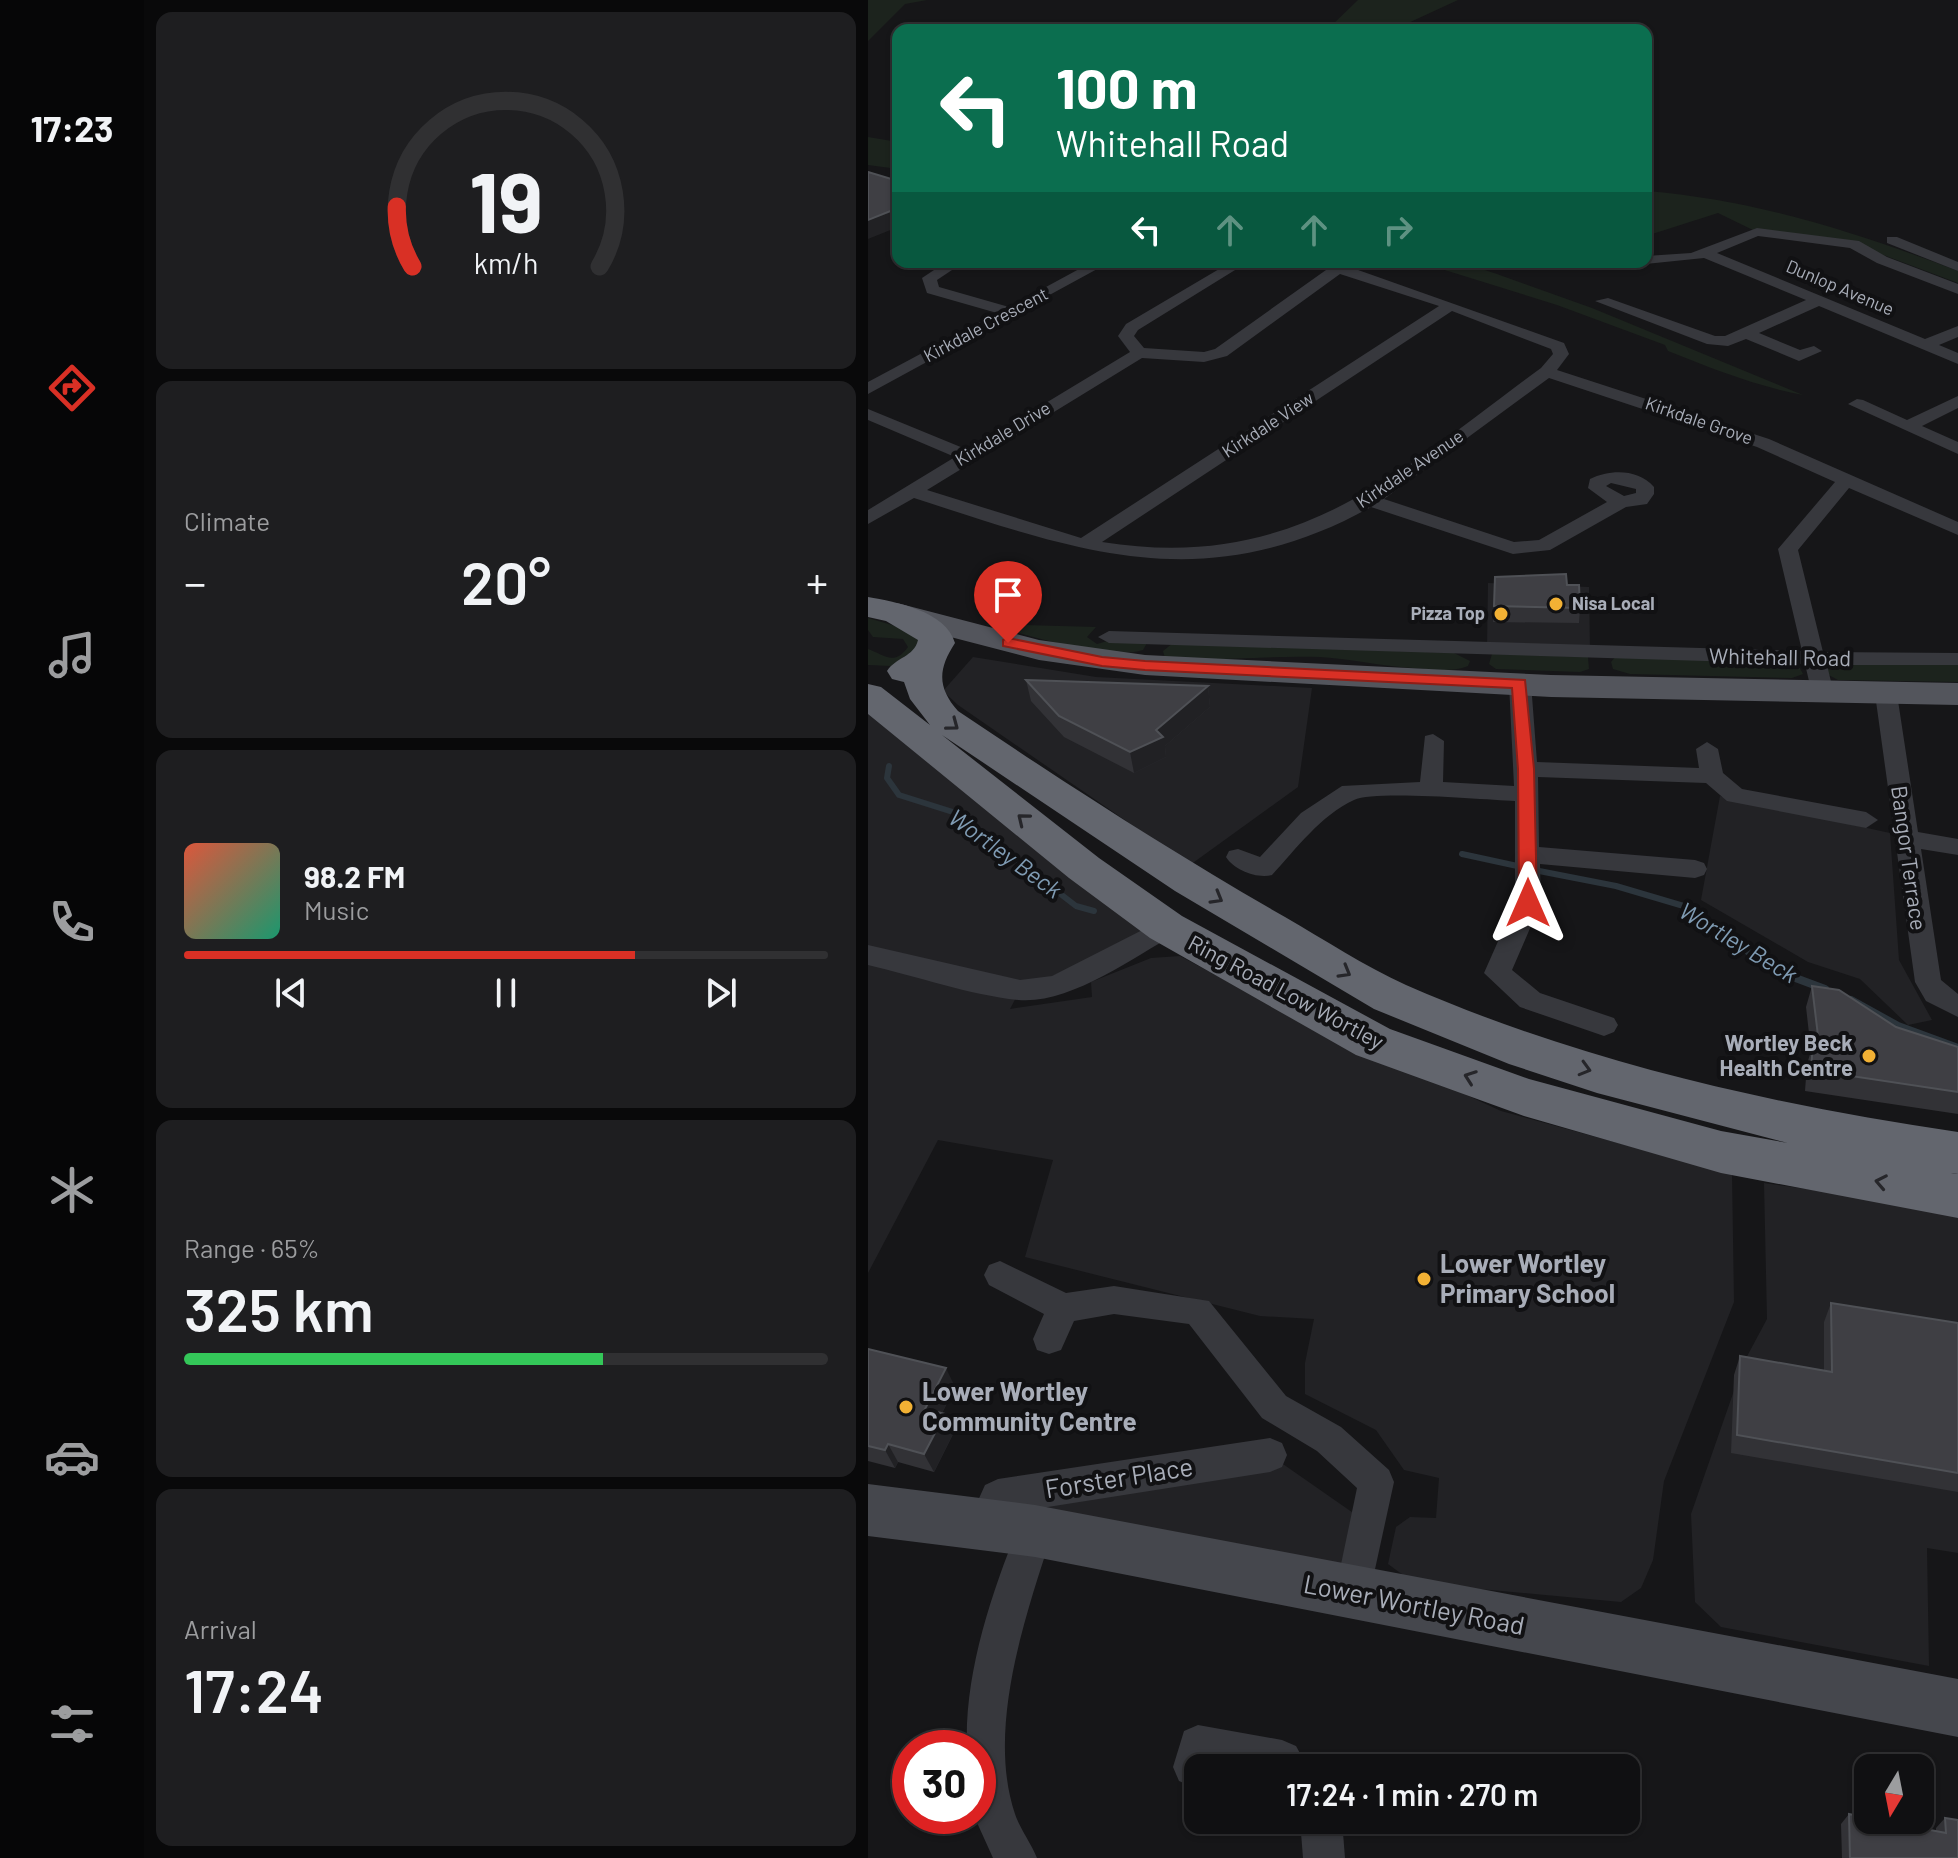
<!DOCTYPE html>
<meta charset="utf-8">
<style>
:root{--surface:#101012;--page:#1e1e20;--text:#f1f3f6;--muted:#9c9d9f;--line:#303032;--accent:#d93025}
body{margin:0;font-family:Barlow,sans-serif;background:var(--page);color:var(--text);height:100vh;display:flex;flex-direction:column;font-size:30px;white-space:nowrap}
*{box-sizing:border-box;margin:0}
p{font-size:26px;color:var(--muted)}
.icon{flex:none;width:44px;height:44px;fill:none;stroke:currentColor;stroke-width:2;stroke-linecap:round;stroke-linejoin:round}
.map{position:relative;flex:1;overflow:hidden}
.details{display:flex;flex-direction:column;gap:12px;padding:12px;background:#09090a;width:724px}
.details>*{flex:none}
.banner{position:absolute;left:24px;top:24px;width:760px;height:244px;border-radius:16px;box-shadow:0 2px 6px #0004,0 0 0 2px var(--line);background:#0b6e4f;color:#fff;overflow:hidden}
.needle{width:52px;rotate:190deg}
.fabs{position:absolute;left:986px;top:1754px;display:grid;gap:16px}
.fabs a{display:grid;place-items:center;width:80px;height:80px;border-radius:16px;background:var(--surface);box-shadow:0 2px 6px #0004,0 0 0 2px var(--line);font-size:40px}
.speed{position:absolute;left:24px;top:1730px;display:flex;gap:16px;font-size:40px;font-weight:700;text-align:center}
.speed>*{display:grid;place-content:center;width:104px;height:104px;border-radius:50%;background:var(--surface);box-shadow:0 2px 6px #0004,0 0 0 2px var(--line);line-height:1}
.speed .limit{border:12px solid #d22;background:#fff;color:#111}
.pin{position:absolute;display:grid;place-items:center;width:68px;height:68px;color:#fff;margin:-82px -34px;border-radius:50% 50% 50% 0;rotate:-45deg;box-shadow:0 0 8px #0007}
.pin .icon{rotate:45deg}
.me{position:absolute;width:88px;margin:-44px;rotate:0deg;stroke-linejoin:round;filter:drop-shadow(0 0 6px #0008)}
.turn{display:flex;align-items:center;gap:28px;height:168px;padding:0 32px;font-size:36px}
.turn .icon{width:104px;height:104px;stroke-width:2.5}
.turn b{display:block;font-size:56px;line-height:68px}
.lanes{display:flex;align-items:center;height:76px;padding:0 32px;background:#0003;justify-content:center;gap:40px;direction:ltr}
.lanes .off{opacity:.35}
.big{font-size:60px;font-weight:600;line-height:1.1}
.details .widget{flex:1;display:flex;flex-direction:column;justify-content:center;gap:12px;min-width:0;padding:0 28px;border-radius:16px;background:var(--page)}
.details .dial{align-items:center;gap:0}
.dial svg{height:208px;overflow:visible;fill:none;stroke:var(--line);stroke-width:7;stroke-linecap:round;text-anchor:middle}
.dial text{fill:var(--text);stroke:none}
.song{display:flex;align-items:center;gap:24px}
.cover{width:96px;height:96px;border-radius:12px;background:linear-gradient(135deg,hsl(10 70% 55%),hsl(160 70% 35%))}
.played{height:8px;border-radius:4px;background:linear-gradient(90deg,var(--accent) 70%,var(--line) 70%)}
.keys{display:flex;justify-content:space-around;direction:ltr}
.heat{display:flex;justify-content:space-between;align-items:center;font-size:44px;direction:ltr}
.charge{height:12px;border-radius:6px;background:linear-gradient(90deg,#34c759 65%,var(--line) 0)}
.trip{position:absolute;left:316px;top:1754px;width:456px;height:80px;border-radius:16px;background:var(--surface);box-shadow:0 2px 6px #0004,0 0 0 2px var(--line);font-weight:600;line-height:80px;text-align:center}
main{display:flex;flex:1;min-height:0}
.tabs{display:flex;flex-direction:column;width:144px;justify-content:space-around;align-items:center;background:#060607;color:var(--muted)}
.tabs .icon{width:56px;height:56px}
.tabs .current{color:var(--accent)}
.tabs b{font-size:36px;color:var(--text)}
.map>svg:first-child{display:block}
.built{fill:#222225}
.green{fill:#1c231d}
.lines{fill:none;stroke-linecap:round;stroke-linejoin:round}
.stream-far1{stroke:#2c353c;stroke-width:6}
.stream{stroke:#2c353c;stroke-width:8}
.street{fill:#37383d;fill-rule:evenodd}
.secondary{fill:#45474d;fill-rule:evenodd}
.primary{fill:#53555c;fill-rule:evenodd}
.highway{fill:#63666e;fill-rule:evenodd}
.wall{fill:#323236}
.shaded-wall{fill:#212124}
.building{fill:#3f3f44;stroke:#4f5156;stroke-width:2}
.oneway{stroke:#26262a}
.route{fill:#d93025;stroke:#8d1f18;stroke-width:2}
.poi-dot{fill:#f2b134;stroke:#111113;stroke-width:3}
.labels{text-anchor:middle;stroke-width:8;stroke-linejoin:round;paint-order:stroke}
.far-street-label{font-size:18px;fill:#a8adb8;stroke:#111113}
.far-poi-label{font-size:18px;font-weight:bold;fill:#a8adb8;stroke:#111113;text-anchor:start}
.street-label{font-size:22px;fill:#a8adb8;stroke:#111113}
.poi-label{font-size:22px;font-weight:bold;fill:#a8adb8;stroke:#111113;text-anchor:end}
.water-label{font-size:24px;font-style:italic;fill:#7f9bb3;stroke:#111113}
.near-poi-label{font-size:26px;font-weight:bold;fill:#a8adb8;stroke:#111113;text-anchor:start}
.near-street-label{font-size:26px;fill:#a8adb8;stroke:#111113}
</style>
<main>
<nav class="tabs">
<b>17:23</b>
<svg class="icon current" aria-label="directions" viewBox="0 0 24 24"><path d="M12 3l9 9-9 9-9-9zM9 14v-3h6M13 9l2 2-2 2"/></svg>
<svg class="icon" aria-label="music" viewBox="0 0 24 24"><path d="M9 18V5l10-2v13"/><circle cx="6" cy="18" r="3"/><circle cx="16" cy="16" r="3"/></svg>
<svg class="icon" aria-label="phone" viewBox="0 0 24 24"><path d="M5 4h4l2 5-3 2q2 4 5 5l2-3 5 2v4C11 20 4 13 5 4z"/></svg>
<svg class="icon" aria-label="climate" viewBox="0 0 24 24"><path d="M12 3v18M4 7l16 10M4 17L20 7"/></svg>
<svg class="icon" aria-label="car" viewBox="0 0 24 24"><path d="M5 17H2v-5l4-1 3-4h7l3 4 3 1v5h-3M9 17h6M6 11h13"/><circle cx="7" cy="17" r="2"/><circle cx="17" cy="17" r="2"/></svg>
<svg class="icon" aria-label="filters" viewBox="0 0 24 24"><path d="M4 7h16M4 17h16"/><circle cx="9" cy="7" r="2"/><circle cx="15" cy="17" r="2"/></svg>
</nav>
<section class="details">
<div class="widget dial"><svg viewBox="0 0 100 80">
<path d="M14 69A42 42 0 1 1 86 69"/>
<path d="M14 69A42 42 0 0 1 8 46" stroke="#d93025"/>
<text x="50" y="56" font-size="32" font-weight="700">19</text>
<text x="50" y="72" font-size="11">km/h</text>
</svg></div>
<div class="widget"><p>Climate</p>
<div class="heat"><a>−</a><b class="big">20°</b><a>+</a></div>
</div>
<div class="widget">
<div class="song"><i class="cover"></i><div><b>98.2 FM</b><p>Music</p></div></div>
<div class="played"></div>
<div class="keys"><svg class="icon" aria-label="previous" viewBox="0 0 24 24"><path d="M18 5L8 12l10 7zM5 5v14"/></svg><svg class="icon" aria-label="pause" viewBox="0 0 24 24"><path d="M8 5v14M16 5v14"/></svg><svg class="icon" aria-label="next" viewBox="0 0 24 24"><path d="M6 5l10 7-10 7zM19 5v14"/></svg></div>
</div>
<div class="widget"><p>Range · 65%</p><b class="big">325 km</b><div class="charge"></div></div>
<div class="widget"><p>Arrival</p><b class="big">17:24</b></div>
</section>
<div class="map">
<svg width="1090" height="1858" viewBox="0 0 1090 1858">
<rect width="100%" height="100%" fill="#161618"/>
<g class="built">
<polygon points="620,583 721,587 722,651 619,648"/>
<polygon points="105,657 228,677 444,688 430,787 322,865 90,705 75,691"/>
<polygon points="0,689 298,927 152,990 142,1009 224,997 223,982 283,958 312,956 398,1002 633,1111 864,1174 866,1302 796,1481 785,1560 773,1588 753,1602 546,1583 520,1564 528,1527 542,1517 568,1518 571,1478 536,1470 508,1430 437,1394 437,1363 446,1319 392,1316 157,1257 185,1160 70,1140 0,1273"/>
<polygon points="852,796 1022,833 1031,960 1064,1020 1040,1025 992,979 940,962 833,900"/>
<polygon points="896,1183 1090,1210 1090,1553 1059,1548 1061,1666 853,1627 827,1602 823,1514 876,1362 899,1319"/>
<polygon points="402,1455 501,1524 486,1593 130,1497"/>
</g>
<g class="green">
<polygon points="0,0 59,0 37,4 0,41"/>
<polygon points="490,0 590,0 525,30 459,30"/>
<polygon points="0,137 30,142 30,169 0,165"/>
<path d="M778,191c111,9 209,41 312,80v12l-104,-39 -97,-12 -39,-19 -72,23z"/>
<path d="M551,262h41l37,12 95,34 211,87c-47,-9 -90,-26 -135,-44l-3,-6 -108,-40z"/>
<path d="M0,618l41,12 15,13 -33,23 -23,-1v-16c15,5 26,18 40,-2l-5,-8 -30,-2 -5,-7z"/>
<path d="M117,624l111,3 -9,10 10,7 14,-4 36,3 -4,7c-36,12 -120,-17 -158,-26z"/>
<path d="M305,643l281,10 16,8 -2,5c-17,7 -38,3 -56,2 -31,-2 -61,-9 -92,-11 -52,-2 -103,5 -155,1l-2,-7z"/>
<polygon points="624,654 720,657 721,669 712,672 628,669 621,664"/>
<polygon points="748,656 929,663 935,674 924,678 762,674 745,669 743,662"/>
<polygon points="1090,663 1090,682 970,680 957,673 957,664"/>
</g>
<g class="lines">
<g class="stream-far1">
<polyline points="21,766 19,778 31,795 88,813 208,906 226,911"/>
<polyline points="594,854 654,867"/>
<polyline points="666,870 748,886 819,907 861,937"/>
</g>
<g class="stream">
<polyline points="858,935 906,970 957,989"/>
<polyline points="983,1000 1030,1026 1090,1048"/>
</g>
<g class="street">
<polygon points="889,228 991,241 1019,257 1090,284 1090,294 1009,263 982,248 890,236 849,253 1057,339 1090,326 1090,337 1071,345 1090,353 1090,364 951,306 891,333 932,350 946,346 954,351 931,361 878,339 860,346 839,344 727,301 740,298 847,336 857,336 938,300 836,258 758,266 751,262 778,262 778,256 823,253"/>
<polygon points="1019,237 1029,237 1090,262 1090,271 1019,243"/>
<polygon points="78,262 96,262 69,280 71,287 141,307 224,262 242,262 0,394 0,382 129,313 59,293 54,278"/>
<path d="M363,262h17l-110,68 -4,6 10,12 60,4 11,-3 111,-79 -17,-8 35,3 220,78 5,11 -12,16 212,69 189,83v13l-109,-47 -51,62 25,102 135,1v12h-131l7,29 -11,7 -11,-7 -7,-30 -696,-21 -11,-6 11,-6 693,20 -24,-102 57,-67 -78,-35 -208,-69 -165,121 130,43 25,-2 68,-38 -19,-14 2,-9c21,-10 48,-10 64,8v7l-7,10 -21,3 -76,43 -37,4 -142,-47c-166,92 -291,45 -457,-9l-46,26v-14l87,-53 -87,-37v-11l100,41 162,-98 -12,-16 8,-12zM472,274l99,32 -358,232 -154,-48 215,-132 62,4 23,-6zM584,311l99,38 2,5 -12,14c-144,106 -246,205 -439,174zM743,483l25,6v4l-12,3 -18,-10z"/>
<polygon points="1090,396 1090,408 1054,426 1090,442 1090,454 980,404 989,399 995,400 1039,420"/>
<path d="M652,676l11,7 6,79 162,6 -3,-19 11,-7 11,7 5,24 19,16 124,23 12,8 -12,8 -139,-27 -21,-18 -168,-6 1,70 156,13 9,3 3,6 -3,6 -9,3 -155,-14 1,39 -29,67 28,23 74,25 4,7 -4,7 -10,4 -84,-29 -36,-34 31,-70v-102c-30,-1 -139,-11 -161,-1 -33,15 -58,49 -82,75 -15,4 -38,-5 -46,-18l3,-6 9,-2 22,8 41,-44 41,-27 78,-4 5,-46 8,-2 11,7 -1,41 71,4 -5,-103z"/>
<polygon points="1018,687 1029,694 1050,832 1090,839 1090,855 1053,849 1073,980 1090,994 1090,1017 1058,1001 1047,982 1007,694"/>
<path d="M298,918l9,2 4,7 -4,7c-42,24 -107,71 -157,66 -48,-5 -102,-24 -150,-35v-20l152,35 32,-4z"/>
<polygon points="132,1261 198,1293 246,1286 341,1301 418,1396 473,1427 521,1470 526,1482 499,1606 486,1612 473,1606 467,1593 489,1488 449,1451 394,1418 321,1324 246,1314 206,1321 193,1350 181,1354 169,1350 165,1339 176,1314 121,1285 116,1275 121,1265"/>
<polygon points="402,1438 414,1443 419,1455 414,1467 402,1472 141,1513 130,1538 117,1543 104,1538 99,1525 117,1485 130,1479"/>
<path d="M167,1513l13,5 5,13c-27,83 -67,197 -38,283 5,15 16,29 22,44h-44l-19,-42h4v-68h-11c-3,-76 26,-160 55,-230z"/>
<polygon points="330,1725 414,1740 428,1746 440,1768 330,1768 330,1785 325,1787 311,1781 305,1767 316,1731"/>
<polygon points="432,1820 474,1820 477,1858 435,1858"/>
</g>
<polygon class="secondary" points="0,1484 167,1505 1090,1679 1090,1737 167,1557 0,1536"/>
<polygon class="primary" points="29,603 171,640 277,655 683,675 1090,683 1090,705 683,697 277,675 171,660 17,620 12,613 17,606"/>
<path class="highway" d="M0,597c28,5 78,14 87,46 -17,26 -18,44 3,68 107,72 215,142 327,206 40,23 79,49 121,68 176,77 363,119 552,147v42l-14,-2 14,2v44l-237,-45 -197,-57 -168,-61 -206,-117 -81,-60 -201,-164v-30l13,3 49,38 -20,-26 -6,-17 -12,-3 -5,-8c9,-14 27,-14 31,-31l-32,-19 -18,-4zM74,735l233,156 199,118 135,55 88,29 191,50 -67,-12 -192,-52 -139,-50 -208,-113 -83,-58z"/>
</g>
<g class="wall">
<polygon points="627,577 699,585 712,608 711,623 625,622"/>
<polygon points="158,680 340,686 342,707 297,746 298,757 266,773 196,737 163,701"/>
<polygon points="944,986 1028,1027 1090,1047 1090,1114 937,1091 939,1064 943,1051 938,1007"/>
<polygon points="963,1303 1090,1323 1090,1492 863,1453 866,1375 872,1356 956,1370 956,1322"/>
<polygon points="0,1349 87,1387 74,1413 86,1432 66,1472 30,1462 27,1468 0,1461"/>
<polygon points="981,1814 1068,1831 1068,1828 1077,1818 1090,1858 974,1858 973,1824"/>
</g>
<g class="shaded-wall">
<polygon points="30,208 30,227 0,239 0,220"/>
<polygon points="340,686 342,707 297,746 298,757 266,773 262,752"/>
<polygon points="78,1368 87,1387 67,1427 57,1409"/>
<polygon points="77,1414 86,1432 66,1472 56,1454"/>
<polygon points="20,1444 30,1462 27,1468 17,1450"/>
</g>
<g class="building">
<polygon points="0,172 30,181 30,208 0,220"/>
<polygon points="698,574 699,585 711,585 712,608 626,606 627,577"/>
<polygon points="158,680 340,686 288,730 295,737 262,752 191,716"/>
<polygon points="944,986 971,990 1028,1027 1090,1047 1090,1092 943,1070 945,1043 951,1044"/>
<polygon points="963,1303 1090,1323 1090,1473 869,1435 872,1356 964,1372"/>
<polygon points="0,1349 78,1368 57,1409 77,1414 56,1454 20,1444 17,1450 0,1446"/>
<polygon points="981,1814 1000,1818 1000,1820 1010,1820 1078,1833 1077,1818 1090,1820 1090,1858 982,1858"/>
</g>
<defs><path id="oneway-chevron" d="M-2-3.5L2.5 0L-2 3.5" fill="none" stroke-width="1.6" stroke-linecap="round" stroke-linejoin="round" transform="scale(2)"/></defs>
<g class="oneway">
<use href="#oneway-chevron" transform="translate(85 725) rotate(37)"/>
<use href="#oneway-chevron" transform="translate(155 819) rotate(-141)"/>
<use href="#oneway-chevron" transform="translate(349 898) rotate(30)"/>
<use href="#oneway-chevron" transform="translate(477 972) rotate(30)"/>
<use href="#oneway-chevron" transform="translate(717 1069) rotate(16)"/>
<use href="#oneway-chevron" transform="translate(602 1077) rotate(-160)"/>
<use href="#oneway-chevron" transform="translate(1013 1182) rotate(-169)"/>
</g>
<polygon class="route" points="140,638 234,657 277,661 657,680 666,769 669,903 660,909 651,903 650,769 644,688 277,670 234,666 135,646 135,640"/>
<g class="poi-dot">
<circle cx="688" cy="604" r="8"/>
<circle cx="633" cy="614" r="8"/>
<circle cx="1001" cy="1056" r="8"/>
<circle cx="556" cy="1279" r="8"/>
<circle cx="38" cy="1407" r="8"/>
</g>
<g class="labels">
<g class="far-street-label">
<text transform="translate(972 288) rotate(23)" y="6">Dunlop Avenue</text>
<text transform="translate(118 325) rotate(-28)" y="6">Kirkdale Crescent</text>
<text transform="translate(831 421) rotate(19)" y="6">Kirkdale Grove</text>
<text transform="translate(400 425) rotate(-33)" y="6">Kirkdale View</text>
<text transform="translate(135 434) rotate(-31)" y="6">Kirkdale Drive</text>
<text transform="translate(542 469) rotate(-34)" y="6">Kirkdale Avenue</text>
</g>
<g class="far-poi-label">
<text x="704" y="610">Nisa Local</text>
<text x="617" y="620" text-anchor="end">Pizza Top</text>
</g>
<g class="street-label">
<text transform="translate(912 657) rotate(1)" y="8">Whitehall Road</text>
<text transform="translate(1041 858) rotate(82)" y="8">Bangor Terrace</text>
<text transform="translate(418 992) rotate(28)" y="8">Ring Road Low Wortley</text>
</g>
<g class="poi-label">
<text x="985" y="1051">Wortley Beck<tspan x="985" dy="25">Health Centre</tspan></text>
</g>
<g class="water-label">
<text transform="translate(137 854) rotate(36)" y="8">Wortley Beck</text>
<text transform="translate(870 943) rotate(31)" y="8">Wortley Beck</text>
</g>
<g class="near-poi-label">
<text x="572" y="1273">Lower Wortley<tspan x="572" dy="30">Primary School</tspan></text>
<text x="54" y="1401">Lower Wortley<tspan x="54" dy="30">Community Centre</tspan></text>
</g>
<g class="near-street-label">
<text transform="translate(251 1478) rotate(-9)" y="9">Forster Place</text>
<text transform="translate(546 1605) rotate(11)" y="9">Lower Wortley Road</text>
</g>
</g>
</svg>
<div class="fabs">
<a><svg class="needle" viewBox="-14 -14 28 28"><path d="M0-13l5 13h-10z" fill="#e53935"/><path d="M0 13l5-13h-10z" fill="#9c9d9f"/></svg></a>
</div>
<div class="speed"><div class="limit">30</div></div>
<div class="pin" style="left:140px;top:643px;background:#d93025"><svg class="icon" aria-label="arrive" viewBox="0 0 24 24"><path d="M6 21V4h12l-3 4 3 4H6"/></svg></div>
<svg class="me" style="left:660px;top:903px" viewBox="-20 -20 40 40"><path d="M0-17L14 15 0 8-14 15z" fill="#d93025" stroke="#fff" stroke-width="4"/></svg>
<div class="trip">17:24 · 1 min · 270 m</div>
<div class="banner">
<div class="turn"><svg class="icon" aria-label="left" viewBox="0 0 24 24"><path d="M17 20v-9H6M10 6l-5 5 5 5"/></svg><div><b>100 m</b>Whitehall Road</div></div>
<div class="lanes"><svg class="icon" aria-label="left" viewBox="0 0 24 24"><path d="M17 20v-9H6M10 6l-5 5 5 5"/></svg><svg class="icon off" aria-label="ahead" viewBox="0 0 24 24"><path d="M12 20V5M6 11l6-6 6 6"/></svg><svg class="icon off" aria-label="ahead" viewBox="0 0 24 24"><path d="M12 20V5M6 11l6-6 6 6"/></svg><svg class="icon off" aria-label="right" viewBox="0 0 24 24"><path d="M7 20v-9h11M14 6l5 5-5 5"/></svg></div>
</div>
</div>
</main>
